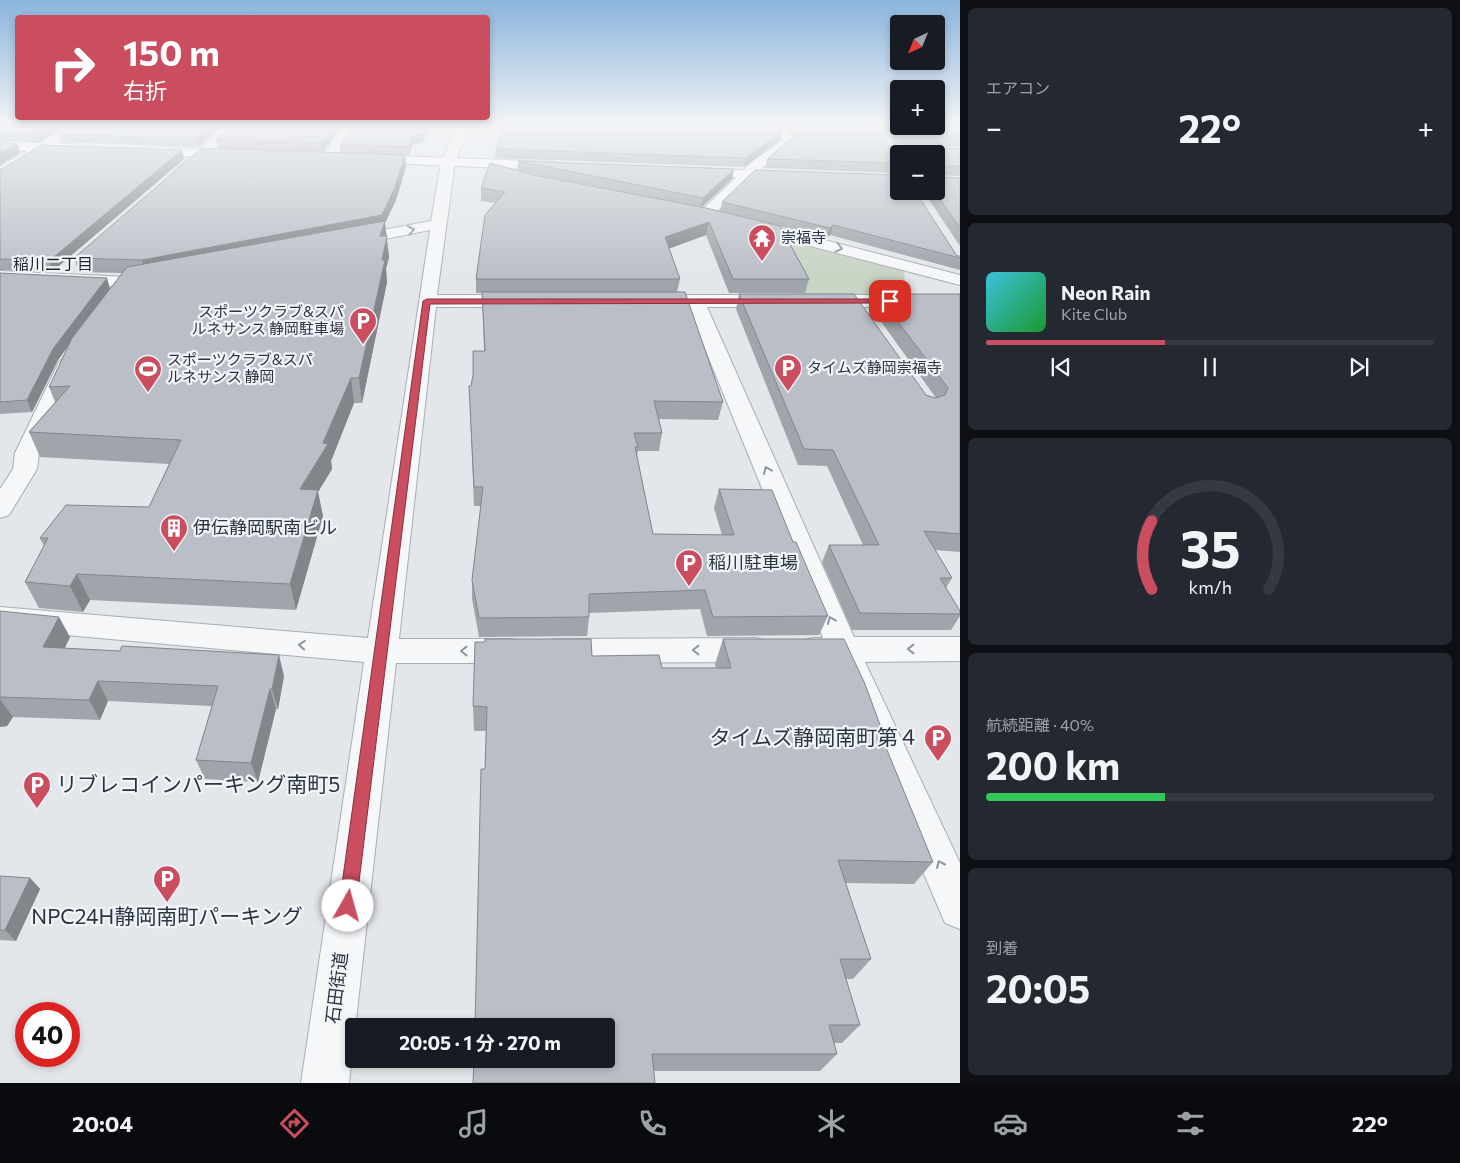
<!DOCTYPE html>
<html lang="ja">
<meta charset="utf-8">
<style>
:root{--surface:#171b24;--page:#242831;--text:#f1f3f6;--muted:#9ea1a6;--line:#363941;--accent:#ca4d60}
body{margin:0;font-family:Commissioner,"Noto Sans JP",sans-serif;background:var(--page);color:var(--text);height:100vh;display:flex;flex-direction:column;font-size:19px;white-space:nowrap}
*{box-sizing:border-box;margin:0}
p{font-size:16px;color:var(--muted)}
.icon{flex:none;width:28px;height:28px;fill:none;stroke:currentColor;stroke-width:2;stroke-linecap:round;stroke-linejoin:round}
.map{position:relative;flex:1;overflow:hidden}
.sheet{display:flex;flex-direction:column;gap:8px;padding:8px;background:#0d0f14;width:500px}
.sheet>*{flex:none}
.top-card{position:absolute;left:15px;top:15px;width:475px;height:105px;border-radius:5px;box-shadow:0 2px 8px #0003;background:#ca4d60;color:#fff;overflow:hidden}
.needle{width:32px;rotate:223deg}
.tools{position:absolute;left:890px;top:15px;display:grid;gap:10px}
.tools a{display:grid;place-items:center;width:55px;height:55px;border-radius:5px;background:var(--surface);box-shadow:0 2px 8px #0003;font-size:25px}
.speed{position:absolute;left:15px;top:1002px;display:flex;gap:10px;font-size:25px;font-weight:700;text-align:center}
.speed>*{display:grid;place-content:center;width:65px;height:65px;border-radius:50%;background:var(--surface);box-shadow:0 2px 8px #0003;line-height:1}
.speed .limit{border:8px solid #d22;background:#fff;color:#111}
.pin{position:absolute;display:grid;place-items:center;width:42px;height:42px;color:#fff;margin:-21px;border-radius:10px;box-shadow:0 2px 8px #0006}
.me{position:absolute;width:55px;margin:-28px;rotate:7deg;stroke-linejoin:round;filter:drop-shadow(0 0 4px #0008)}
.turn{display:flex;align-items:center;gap:18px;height:105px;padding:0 25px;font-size:22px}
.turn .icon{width:65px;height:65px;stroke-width:2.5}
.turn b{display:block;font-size:35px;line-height:42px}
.big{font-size:38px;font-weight:700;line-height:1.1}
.sheet .card{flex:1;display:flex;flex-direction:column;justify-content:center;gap:8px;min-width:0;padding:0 18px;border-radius:8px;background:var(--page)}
.sheet .dial{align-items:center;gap:0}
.dial svg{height:130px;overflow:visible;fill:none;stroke:var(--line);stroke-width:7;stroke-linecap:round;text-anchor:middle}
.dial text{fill:var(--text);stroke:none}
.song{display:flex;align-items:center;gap:15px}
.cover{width:60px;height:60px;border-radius:8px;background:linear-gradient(135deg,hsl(190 70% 55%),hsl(130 70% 35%))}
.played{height:5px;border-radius:2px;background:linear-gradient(90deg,var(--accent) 40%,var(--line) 40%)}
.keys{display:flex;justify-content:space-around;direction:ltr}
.heat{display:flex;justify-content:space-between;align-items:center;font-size:28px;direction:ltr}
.charge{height:8px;border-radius:4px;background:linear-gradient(90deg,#34c759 40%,var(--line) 0)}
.trip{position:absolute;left:345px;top:1018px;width:270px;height:50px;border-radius:5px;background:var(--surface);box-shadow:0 2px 8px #0003;font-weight:700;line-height:50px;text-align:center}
.tab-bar{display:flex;height:80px;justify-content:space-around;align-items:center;background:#090b0e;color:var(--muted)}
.tab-bar .icon{width:35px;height:35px}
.tab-bar .active{color:var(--accent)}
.tab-bar b{font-size:22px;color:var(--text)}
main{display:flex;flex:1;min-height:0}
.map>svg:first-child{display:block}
.green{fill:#c8d4c4}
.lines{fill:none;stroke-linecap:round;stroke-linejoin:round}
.minor-casing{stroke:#a8adb4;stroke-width:2}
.major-casing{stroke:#a2aab6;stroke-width:2}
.minor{fill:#f5f7f9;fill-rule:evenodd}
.major{fill:#fff;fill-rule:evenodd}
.wall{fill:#a0a4ab}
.shaded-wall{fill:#82868b}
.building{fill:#babfc7;stroke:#82868b}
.oneway{stroke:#90969e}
.route{fill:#ca4d60;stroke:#83323e}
.labels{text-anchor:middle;stroke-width:4.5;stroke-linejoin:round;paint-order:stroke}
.far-poi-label{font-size:15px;fill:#2b3442;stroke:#f2f5f8;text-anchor:start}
.far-neighbourhood-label{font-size:16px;fill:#1d2533;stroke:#f2f5f8}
.poi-label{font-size:18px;fill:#2b3442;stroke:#f2f5f8;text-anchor:start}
.street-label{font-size:18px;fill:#2b3442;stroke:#f2f5f8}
.near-poi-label{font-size:21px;fill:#2b3442;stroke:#f2f5f8;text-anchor:end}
</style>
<main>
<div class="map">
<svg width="960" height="1083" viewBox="0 0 960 1083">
<rect width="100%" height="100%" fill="#e3e6ea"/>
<polygon class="green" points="789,238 904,269 905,293 799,296 789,265 777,246"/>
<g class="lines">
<g class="minor-casing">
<g id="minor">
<polygon points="75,122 90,122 5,176 0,177 0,167"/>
<polygon points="230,122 244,122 185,176 175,176 173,173 175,170"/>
<polygon points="348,122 361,122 333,160 323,160 321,157"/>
<polygon points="459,122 471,122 455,162 437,295 519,295 526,297 528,301 526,305 519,307 436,307 399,639 511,639 522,642 527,651 522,660 511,663 396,663 349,1083 301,1083 364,662 0,629 0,607 368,638 430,230 350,246 344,244 342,241 344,238 350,236 431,221 441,162"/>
<polygon points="771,122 783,122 795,141 793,144 762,168 710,218 700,218 697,215 700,212 752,162 782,140"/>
<polygon points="868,122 880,122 896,146 960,149 960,157 936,156 936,154 899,154 899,165 894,164"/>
<polygon points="747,220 960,275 960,285 741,228 739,225 741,222"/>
<polygon points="0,271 128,277 153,274 159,275 162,279 159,283 128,287 0,281"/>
<polygon points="679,295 776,295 783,297 785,301 783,305 776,307 707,307 854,637 960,637 960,661 865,662 960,863 960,929 945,923 833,662 812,662 801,659 796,650 801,641 812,638 823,638 688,307 672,305 670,301 672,297"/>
<polygon points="822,295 960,295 960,307 822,307 815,305 813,301 815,297"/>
<polygon points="68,358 75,360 78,364 39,453 37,469 9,515 0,518 0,489 13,469 15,453 58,364 61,360"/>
<polygon points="756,638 767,641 772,650 767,659 756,662 554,663 543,660 538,651 543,642 554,639"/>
</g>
</g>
<g class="major-casing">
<g id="major">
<polygon points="0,142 75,144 81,148 75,152 0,150"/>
<polygon points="146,147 233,150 240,154 233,158 141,154 140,151 141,148"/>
<polygon points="368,155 555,162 562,166 555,170 363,162 361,159 363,156"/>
<polygon points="695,168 787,172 794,176 787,180 690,175 688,172 690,169"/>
</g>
</g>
<use href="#minor" class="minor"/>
<use href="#major" class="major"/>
</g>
<g class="wall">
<polygon points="0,122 71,122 39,142 0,141"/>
<polygon points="227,122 198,147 61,142 59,134"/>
<polygon points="236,122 345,122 323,152 341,152 340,144 423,142 412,145 409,155 405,155 406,167 396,200 385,223 389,257 386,269 387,282 362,403 354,403 331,461 332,469 318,492 323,516 296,610 90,600 83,612 39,608 25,582 44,546 40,538 149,507 169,464 40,457 29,432 55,402 49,387 68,346 58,360 32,412 0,414 0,273 110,289 122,273 79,272 74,258 218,148 216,140"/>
<polygon points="500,122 777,122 782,131 780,140 744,167 495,158 496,149 504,126 500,126"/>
<polygon points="784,122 874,122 896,156 899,156 899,173 765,168 767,159 794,137"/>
<polygon points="883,122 960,122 960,147 897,144"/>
<polygon points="904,147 960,149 960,176 938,175 938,177 960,178 960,246 923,191 936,191 936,154 902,154"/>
<polygon points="182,150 184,159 53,271 0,270 0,169"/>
<polygon points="518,161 734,169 732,179 702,207 720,211 722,202 899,175 957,256 960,256 960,270 830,235 826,238 781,227 809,279 805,293 729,293 706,235 669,248 680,279 677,292 723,402 718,420 659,419 662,433 659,451 638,451 637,456 653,534 722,535 714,508 719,489 793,542 828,616 819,635 707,636 700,609 589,613 589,617 587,636 479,637 472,599 472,580 481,506 474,506 469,386 471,386 484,351 482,293 476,293 476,279 495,203 481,201 481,188 534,175 623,192 517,171"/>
<polygon points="739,294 926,395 935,398 936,398 872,309 877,294 960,294 960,552 935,550 952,578 946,588 960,611 960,616 951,630 852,630 822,562 829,545 863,545 827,466 798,465 736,309"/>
<polygon points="0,611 70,637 65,648 284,676 278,709 276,709 258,782 205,779 196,760 212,706 108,701 100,720 13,717 7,726 0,727"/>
<polygon points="485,639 592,656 662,668 716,668 715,664 723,639 883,733 881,736 933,862 914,884 845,883 871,959 853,979 846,979 860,1025 842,1043 834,1043 837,1054 820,1071 654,1071 485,769 486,731 474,731 473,706"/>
<polygon points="0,876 30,878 40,889 16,941 0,940"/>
</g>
<g class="shaded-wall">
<polygon points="54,122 71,122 39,142 36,133"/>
<polygon points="215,122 227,122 198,147 196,139"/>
<polygon points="338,122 345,122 323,152 321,143"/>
<polygon points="428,122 433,122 423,142 412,145 409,155 409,147 412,136"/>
<polygon points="782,131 780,140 744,167 746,158"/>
<polygon points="17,144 20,153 0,165 0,154"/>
<polygon points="182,150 184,159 53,271 49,261"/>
<polygon points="405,155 406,167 396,200 385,223 389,257 386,269 387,282 362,403 359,378 146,274 142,260"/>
<polygon points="734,169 732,179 701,208 703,198"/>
<polygon points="709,222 706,235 663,251 665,237"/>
<polygon points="833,225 830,235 826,238 830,228"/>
<polygon points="107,278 110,289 58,360 32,412 27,400 53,349"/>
<polygon points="351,378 354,403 331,461 332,469 318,492 323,516 296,610 290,584 300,489 323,443"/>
<polygon points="77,574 90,600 83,612 70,586"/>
<polygon points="59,617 70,637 55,667 43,647"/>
<polygon points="279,655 284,676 278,709 272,689"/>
<polygon points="98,681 108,701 100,720 89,700"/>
<polygon points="270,689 276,709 258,782 251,763"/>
<polygon points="0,699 13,717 7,726 0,727"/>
<polygon points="30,878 40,889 16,941 5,930"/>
</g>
<g class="building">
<polygon points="0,122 54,122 36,133 0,132"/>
<polygon points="77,122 215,122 196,139 59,134"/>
<polygon points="236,122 338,122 321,143 216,140"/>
<polygon points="356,122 428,122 423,134 412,136 409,147 340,144"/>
<polygon points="505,122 777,122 782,131 746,158 496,149"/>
<polygon points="792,122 874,122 896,156 899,156 899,163 767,159 799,132"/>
<polygon points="891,122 899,122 899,126 936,126 936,122 960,122 960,138 900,135"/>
<polygon points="0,143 17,144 0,154"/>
<polygon points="41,145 182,150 49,261 0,259 0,169 2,169"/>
<polygon points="904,147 938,147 939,149 960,149 960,166 940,166 938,167 938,177 960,178 960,228 934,191 936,191 936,154 904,154"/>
<polygon points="202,148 405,155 395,187 382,215 142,260 74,258"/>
<polygon points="518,161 734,169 703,198"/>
<polygon points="490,163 534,175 706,208 780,226 809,279 733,279 709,222 665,237 680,279 476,279 485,215 505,192 481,188"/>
<polygon points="755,170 899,175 899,191 915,191 957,256 960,256 960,258 833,225 830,228 722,202"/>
<polygon points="385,221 380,236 387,236 382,260 385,260 359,378 351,378 323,443 328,444 300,489 318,490 290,584 77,574 70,586 25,582 48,538 40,538 66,505 149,507 181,440 29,432 70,386 49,387 72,338 127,267"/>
<polygon points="0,273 107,278 53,349 27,400 0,402"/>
<polygon points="482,292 685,292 723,402 654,401 662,433 634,433 638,447 635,447 653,534 734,535 719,489 772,490 793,542 796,542 828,616 713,617 705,590 589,594 589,617 479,618 472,580 483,487 474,487 469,386 471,386 473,375 473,351 485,351"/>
<polygon points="739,294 854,294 926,395 935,398 945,395 948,388 877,294 960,294 960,534 924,531 952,578 940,578 960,611 960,614 860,613 829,545 879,545 833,450 804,449"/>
<polygon points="0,611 59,617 43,647 120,651 122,646 279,655 272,689 270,689 251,763 196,760 218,686 98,681 89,700 0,697"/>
<polygon points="485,639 591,639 592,656 659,655 662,668 731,668 723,639 844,639 865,684 883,733 880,733 933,862 838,860 871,959 840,959 860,1025 829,1025 837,1054 652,1054 655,1083 473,1083 474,1059 606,1059 606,1026 475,1026 481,769 485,769 487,707 473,706 475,642 485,642"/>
<polygon points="0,876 30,878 5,930 0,930"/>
</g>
<defs><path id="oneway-chevron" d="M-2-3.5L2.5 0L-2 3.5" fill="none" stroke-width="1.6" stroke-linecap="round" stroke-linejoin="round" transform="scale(1.25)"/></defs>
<g class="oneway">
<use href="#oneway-chevron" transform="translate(411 230) rotate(-11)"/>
<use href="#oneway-chevron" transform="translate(839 248) rotate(15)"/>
<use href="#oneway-chevron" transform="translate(767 470) rotate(-113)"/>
<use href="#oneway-chevron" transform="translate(831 620) rotate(-113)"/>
<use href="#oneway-chevron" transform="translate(302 645) rotate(-175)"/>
<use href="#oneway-chevron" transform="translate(911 649) rotate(180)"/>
<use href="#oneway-chevron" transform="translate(696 650) rotate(180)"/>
<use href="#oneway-chevron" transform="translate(464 651) rotate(180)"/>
<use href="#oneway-chevron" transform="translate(940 864) rotate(-114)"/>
</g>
<linearGradient id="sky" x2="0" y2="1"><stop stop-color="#8bb4dc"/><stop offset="0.45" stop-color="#f2f4f6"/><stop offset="1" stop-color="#f2f4f6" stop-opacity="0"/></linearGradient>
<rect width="960" height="274" fill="url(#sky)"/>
<polygon class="route" points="427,299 890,299 894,301 890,303 430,304 356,906 354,913 348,915 341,913 339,906 423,301"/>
<defs>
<g id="temple-pin" transform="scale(1.4375)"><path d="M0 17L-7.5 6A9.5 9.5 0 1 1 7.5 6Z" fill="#ca4d60" stroke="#f2f5f8"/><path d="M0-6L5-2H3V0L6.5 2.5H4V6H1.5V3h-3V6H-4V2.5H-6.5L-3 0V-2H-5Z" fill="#fff"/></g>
<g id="parking-pin" transform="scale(1.4375)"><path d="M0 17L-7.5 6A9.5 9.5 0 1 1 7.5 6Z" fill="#ca4d60" stroke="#f2f5f8"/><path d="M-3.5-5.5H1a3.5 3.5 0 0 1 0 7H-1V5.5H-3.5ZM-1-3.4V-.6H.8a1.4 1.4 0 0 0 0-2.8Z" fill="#fff"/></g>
<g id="stadium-pin" transform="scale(1.4375)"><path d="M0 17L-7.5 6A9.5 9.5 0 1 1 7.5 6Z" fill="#ca4d60" stroke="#f2f5f8"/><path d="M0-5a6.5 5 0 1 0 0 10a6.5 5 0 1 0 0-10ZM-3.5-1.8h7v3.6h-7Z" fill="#fff"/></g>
<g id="building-pin" transform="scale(1.4375)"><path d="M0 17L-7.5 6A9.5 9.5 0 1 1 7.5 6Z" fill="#ca4d60" stroke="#f2f5f8"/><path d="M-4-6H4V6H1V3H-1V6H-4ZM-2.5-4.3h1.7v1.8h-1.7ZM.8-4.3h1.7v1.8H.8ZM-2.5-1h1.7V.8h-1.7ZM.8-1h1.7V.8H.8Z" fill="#fff"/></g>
</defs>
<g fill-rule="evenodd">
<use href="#temple-pin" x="762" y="238"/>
<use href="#parking-pin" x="363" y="321"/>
<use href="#parking-pin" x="788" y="368"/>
<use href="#stadium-pin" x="148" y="369"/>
<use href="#building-pin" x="174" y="528"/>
<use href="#parking-pin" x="689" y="563"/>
<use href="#parking-pin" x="938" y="738"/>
<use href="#parking-pin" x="37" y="785"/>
<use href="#parking-pin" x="167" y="879"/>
</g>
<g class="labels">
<g class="far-poi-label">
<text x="781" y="243">崇福寺</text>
<text x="344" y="317" text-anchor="end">スポーツクラブ&amp;スパ<tspan x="344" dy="17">ルネサンス 静岡駐車場</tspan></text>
<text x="167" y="365">スポーツクラブ&amp;スパ<tspan x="167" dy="17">ルネサンス 静岡</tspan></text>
<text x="807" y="373">タイムズ静岡崇福寺</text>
</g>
<g class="far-neighbourhood-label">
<text x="53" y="270">稲川二丁目</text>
</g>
<g class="poi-label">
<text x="193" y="534">伊伝静岡駅南ビル</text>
<text x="708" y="569">稲川駐車場</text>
</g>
<g class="street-label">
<text transform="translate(337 988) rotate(-83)" y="6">石田街道</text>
</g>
<g class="near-poi-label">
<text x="919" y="745">タイムズ静岡南町第４</text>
<text x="56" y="792" text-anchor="start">リブレコインパーキング南町5</text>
<text x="167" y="924" text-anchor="middle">NPC24H静岡南町パーキング</text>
</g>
</g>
</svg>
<div class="tools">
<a><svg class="needle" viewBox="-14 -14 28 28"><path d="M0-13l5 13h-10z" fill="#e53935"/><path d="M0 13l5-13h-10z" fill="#9ea1a6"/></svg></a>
<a>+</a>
<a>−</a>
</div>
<div class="speed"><div class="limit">40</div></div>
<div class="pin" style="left:890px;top:301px;background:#d93025"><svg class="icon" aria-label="arrive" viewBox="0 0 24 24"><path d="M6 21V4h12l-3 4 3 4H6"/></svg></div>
<svg class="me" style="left:348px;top:906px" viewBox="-20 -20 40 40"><circle r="19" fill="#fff"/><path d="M0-13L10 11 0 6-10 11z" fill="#ca4d60"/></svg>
<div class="trip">20:05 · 1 分 · 270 m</div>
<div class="top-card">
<div class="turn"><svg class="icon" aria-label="right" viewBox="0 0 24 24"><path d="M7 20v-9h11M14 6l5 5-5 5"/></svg><div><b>150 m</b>右折</div></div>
</div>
</div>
<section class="sheet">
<div class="card"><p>エアコン</p>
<div class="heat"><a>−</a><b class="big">22°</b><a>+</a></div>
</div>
<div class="card">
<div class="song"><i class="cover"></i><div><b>Neon Rain</b><p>Kite Club</p></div></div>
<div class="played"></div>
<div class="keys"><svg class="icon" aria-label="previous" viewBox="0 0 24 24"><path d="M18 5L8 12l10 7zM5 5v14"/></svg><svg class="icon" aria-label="pause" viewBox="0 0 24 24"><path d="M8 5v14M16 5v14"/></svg><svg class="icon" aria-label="next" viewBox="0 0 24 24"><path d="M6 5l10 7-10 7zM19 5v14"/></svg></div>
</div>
<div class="card dial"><svg viewBox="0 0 100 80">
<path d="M14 69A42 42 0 1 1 86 69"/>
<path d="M14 69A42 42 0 0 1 14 27" stroke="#ca4d60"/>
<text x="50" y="56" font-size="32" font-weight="700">35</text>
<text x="50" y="72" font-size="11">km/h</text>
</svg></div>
<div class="card"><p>航続距離 · 40%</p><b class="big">200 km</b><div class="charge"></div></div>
<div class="card"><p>到着</p><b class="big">20:05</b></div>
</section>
</main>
<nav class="tab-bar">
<b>20:04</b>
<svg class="icon active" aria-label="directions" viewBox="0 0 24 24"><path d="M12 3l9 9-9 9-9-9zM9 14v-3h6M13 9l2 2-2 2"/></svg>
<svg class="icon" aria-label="music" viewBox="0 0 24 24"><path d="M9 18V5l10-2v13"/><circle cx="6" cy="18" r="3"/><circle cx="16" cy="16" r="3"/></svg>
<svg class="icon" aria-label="phone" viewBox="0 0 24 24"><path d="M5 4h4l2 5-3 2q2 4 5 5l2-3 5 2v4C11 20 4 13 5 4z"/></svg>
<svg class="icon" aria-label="climate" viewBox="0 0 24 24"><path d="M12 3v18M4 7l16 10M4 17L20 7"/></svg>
<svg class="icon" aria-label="car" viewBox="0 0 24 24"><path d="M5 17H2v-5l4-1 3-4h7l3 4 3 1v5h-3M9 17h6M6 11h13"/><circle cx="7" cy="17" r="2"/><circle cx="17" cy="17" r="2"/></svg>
<svg class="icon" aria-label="filters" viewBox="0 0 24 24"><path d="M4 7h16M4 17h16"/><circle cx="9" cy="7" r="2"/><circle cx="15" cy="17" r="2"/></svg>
<b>22°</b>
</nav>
